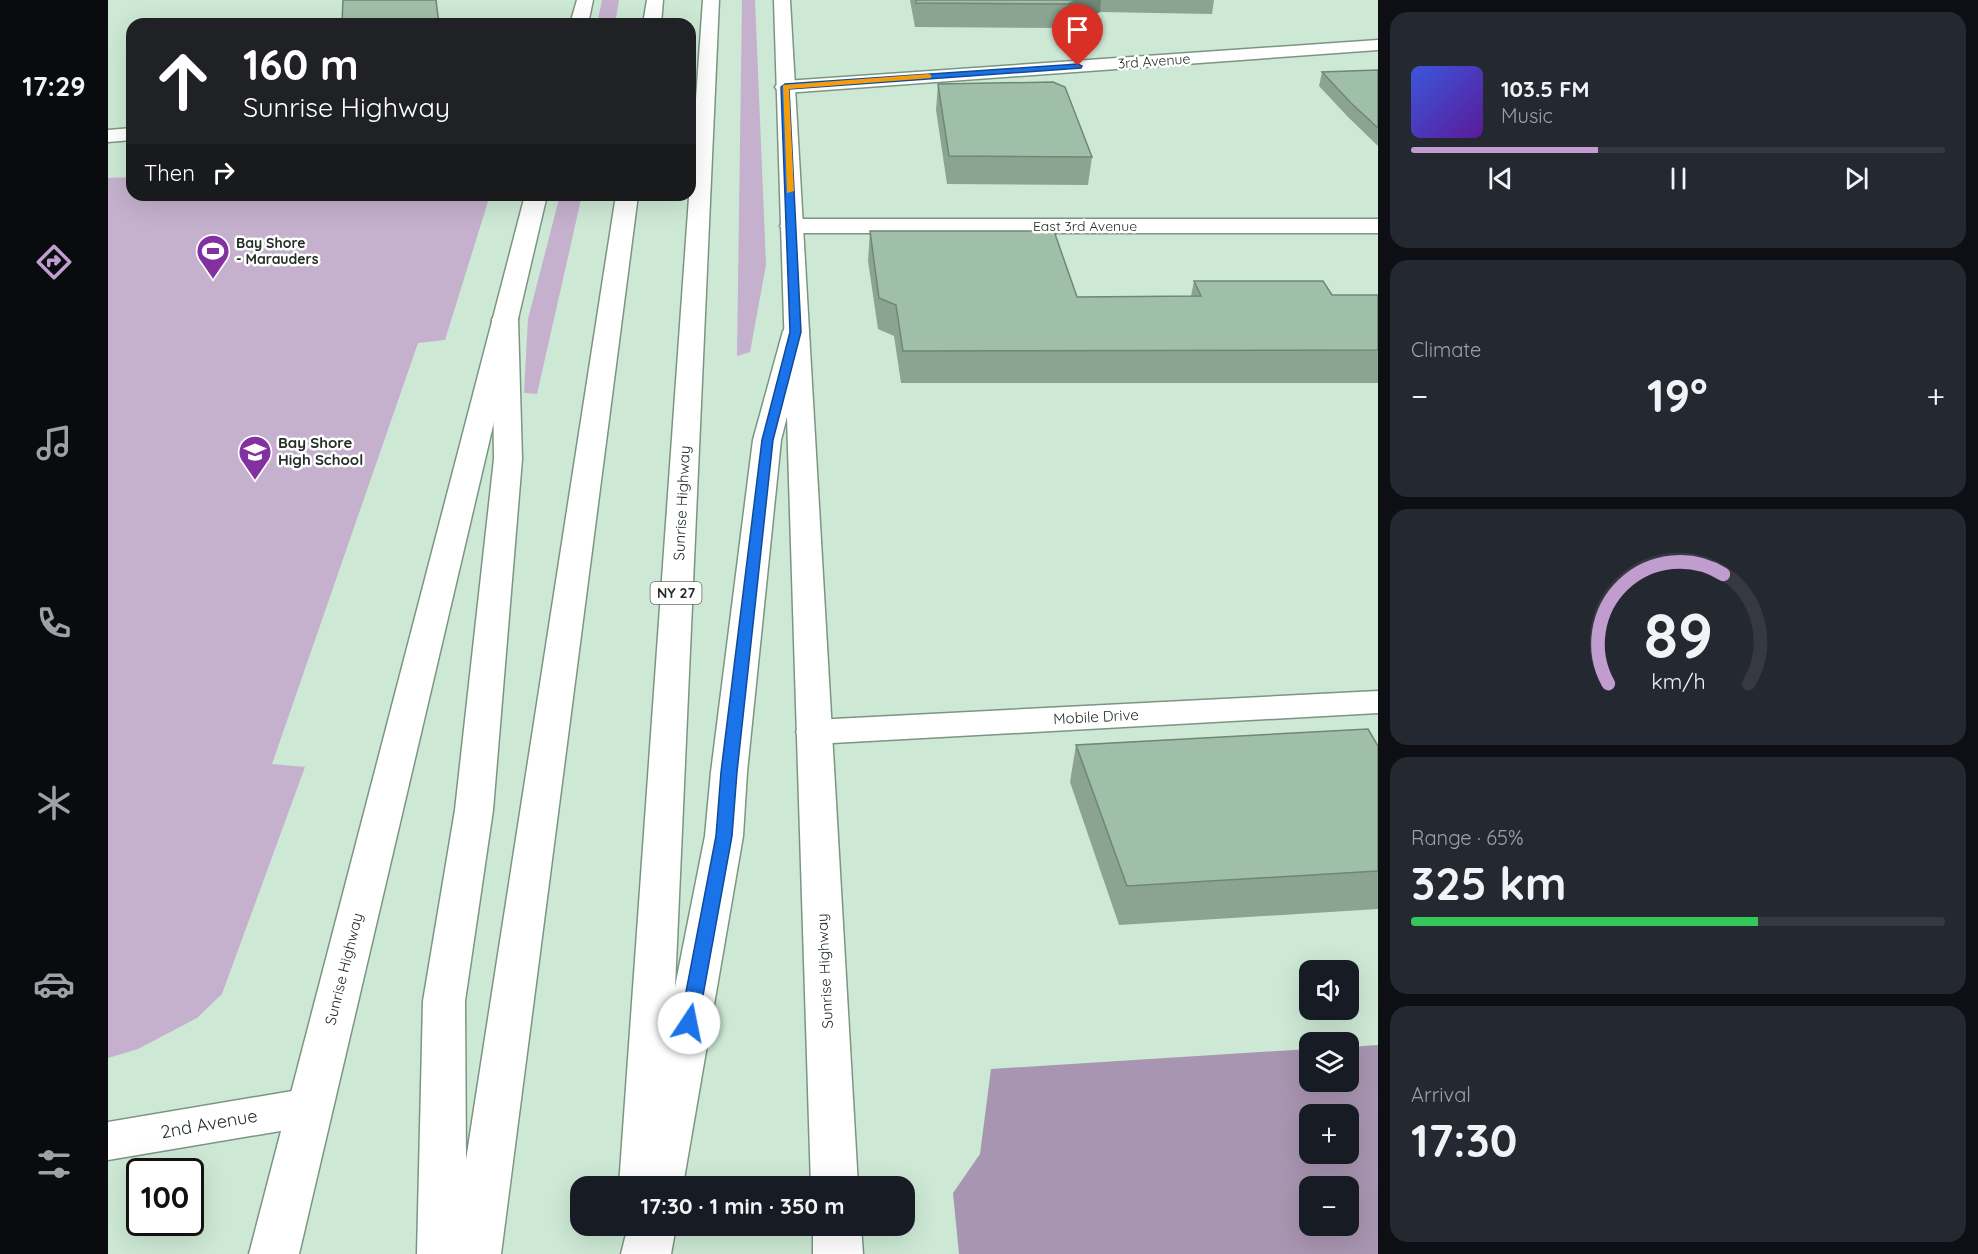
<!DOCTYPE html>
<meta charset="utf-8">
<style>
:root{--surface:#171b24;--page:#242831;--text:#f1f3f6;--muted:#9ea1a6;--line:#363941;--accent:#c09ccf}
body{margin:0;font-family:Quicksand,sans-serif;background:var(--page);color:var(--text);height:100vh;display:flex;flex-direction:column;font-size:22px;white-space:nowrap}
*{box-sizing:border-box;margin:0}
p{font-size:20px;color:var(--muted)}
.icon{flex:none;width:33px;height:33px;fill:none;stroke:currentColor;stroke-width:2;stroke-linecap:round;stroke-linejoin:round}
.map{position:relative;flex:1;overflow:hidden}
.side{display:flex;flex-direction:column;gap:12px;padding:12px;background:#0d0f14;width:600px}
.side>*{flex:none}
.hud{position:absolute;left:18px;top:18px;width:570px;height:183px;border-radius:18px;box-shadow:0 6px 24px #0002;background:#202124;color:#fff;overflow:hidden}
.buttons{position:absolute;left:1191px;top:960px;display:grid;gap:12px}
.buttons a{display:grid;place-items:center;width:60px;height:60px;border-radius:12px;background:var(--surface);box-shadow:0 6px 24px #0002;font-size:30px}
.speed{position:absolute;left:18px;top:1158px;display:flex;gap:12px;font-size:30px;font-weight:700;text-align:center}
.speed>*{display:grid;place-content:center;width:78px;height:78px;border-radius:50%;background:var(--surface);box-shadow:0 6px 24px #0002;line-height:1}
.speed .limit{border:3px solid #111;border-radius:9px;background:#fff;color:#111}
.pin{position:absolute;display:grid;place-items:center;width:51px;height:51px;color:#fff;margin:-62px -26px;border-radius:50% 50% 50% 0;rotate:-45deg;box-shadow:0 0 6px #0007}
.pin .icon{rotate:45deg}
.me{position:absolute;width:66px;margin:-33px;rotate:11deg;stroke-linejoin:round;filter:drop-shadow(0 0 4px #0008)}
.turn{display:flex;align-items:center;gap:21px;height:126px;padding:0 18px;font-size:27px}
.turn .icon{width:78px;height:78px;stroke-width:2.5}
.turn b{display:block;font-size:42px;line-height:51px}
.then{display:flex;align-items:center;height:57px;padding:0 18px;background:#0003;gap:12px;font-size:22px}
.big{font-size:45px;font-weight:700;line-height:1.1}
.side .card{flex:1;display:flex;flex-direction:column;justify-content:center;gap:9px;min-width:0;padding:0 21px;border-radius:18px;background:var(--page)}
.side .dial{align-items:center;gap:0}
.dial svg{height:156px;overflow:visible;fill:none;stroke:var(--line);stroke-width:7;stroke-linecap:round;text-anchor:middle}
.dial text{fill:var(--text);stroke:none}
.song{display:flex;align-items:center;gap:18px}
.cover{width:72px;height:72px;border-radius:9px;background:linear-gradient(135deg,hsl(230 70% 55%),hsl(270 70% 35%))}
.played{height:6px;border-radius:3px;background:linear-gradient(90deg,var(--accent) 35%,var(--line) 35%)}
.keys{display:flex;justify-content:space-around;direction:ltr}
.heat{display:flex;justify-content:space-between;align-items:center;font-size:33px;direction:ltr}
.charge{height:9px;border-radius:4px;background:linear-gradient(90deg,#34c759 65%,var(--line) 0)}
.trip{position:absolute;left:462px;top:1176px;width:345px;height:60px;border-radius:18px;background:var(--surface);box-shadow:0 6px 24px #0002;font-weight:700;line-height:60px;text-align:center}
main{display:flex;flex:1;min-height:0}
.dock{display:flex;flex-direction:column;width:108px;justify-content:space-around;align-items:center;background:#090b0e;color:var(--muted)}
.dock .icon{width:42px;height:42px}
.dock .selected{color:var(--accent)}
.dock b{font-size:27px;color:var(--text)}
.map>svg:first-child{display:block}
.green{fill:#c5b1ce}
.forest{fill:#a895b1;fill-rule:evenodd}
.lines{fill:none;stroke-linecap:round;stroke-linejoin:round}
.minor-casing{stroke:#7b9582;stroke-width:3}
.major-casing{stroke:#7b9582;stroke-width:3}
.highway-casing{stroke:#7b9582;stroke-width:3}
.minor{fill:#fff;fill-rule:evenodd}
.major{fill:#fff;fill-rule:evenodd}
.highway{fill:#fff;fill-rule:evenodd}
.wall{fill:#8aa491}
.shaded-wall{fill:#708676}
.building{fill:#a0bfa9;stroke:#708676;stroke-width:1.5}
.route{fill:#1a73e8;stroke:#114b97;stroke-width:1.5}
.slow{fill:#f59e0b}
.labels{text-anchor:middle;stroke-width:5;stroke-linejoin:round;paint-order:stroke}
.far-street-label{font-size:14px;fill:#232e26;stroke:#fff}
.far-poi-label{font-size:14px;font-weight:bold;fill:#232e26;stroke:#fff;text-anchor:start}
.shield{fill:#fff;stroke:#656d67;stroke-width:1.5}
.shield-label{font-size:14px;font-weight:bold;fill:#232e26}
.poi-label{font-size:15px;font-weight:bold;fill:#232e26;stroke:#fff;text-anchor:start}
.street-label{font-size:15px;fill:#232e26;stroke:#fff}
.near-street-label{font-size:18px;fill:#232e26;stroke:#fff}
</style>
<main>
<nav class="dock">
<b>17:29</b>
<svg class="icon selected" aria-label="directions" viewBox="0 0 24 24"><path d="M12 3l9 9-9 9-9-9zM9 14v-3h6M13 9l2 2-2 2"/></svg>
<svg class="icon" aria-label="music" viewBox="0 0 24 24"><path d="M9 18V5l10-2v13"/><circle cx="6" cy="18" r="3"/><circle cx="16" cy="16" r="3"/></svg>
<svg class="icon" aria-label="phone" viewBox="0 0 24 24"><path d="M5 4h4l2 5-3 2q2 4 5 5l2-3 5 2v4C11 20 4 13 5 4z"/></svg>
<svg class="icon" aria-label="climate" viewBox="0 0 24 24"><path d="M12 3v18M4 7l16 10M4 17L20 7"/></svg>
<svg class="icon" aria-label="car" viewBox="0 0 24 24"><path d="M5 17H2v-5l4-1 3-4h7l3 4 3 1v5h-3M9 17h6M6 11h13"/><circle cx="7" cy="17" r="2"/><circle cx="17" cy="17" r="2"/></svg>
<svg class="icon" aria-label="filters" viewBox="0 0 24 24"><path d="M4 7h16M4 17h16"/><circle cx="9" cy="7" r="2"/><circle cx="15" cy="17" r="2"/></svg>
</nav>
<div class="map">
<svg width="1270" height="1254" viewBox="0 0 1270 1254">
<rect width="100%" height="100%" fill="#cde9d5"/>
<g class="green">
<polygon points="494,0 511,0 507,24 489,24"/>
<polygon points="634,0 647,0 658,265 642,352 629,356"/>
<polygon points="24,177 24,195 382,195 337,340 310,343 164,764 197,767 114,994 89,1018 30,1049 0,1058 0,178"/>
<polygon points="452,195 474,195 429,394 416,393 420,319"/>
</g>
<path class="forest" d="M1270,1045v209h-419l-6,-61 27,-39 11,-85 318,-20 1,33h38l1,-35zM1202,1114h38v40h-38zM1202,1186h38v40h-38z"/>
<g class="lines">
<g class="minor-casing">
<g id="minor">
<polygon points="1270,40 1270,50 677,93 670,91 667,87 670,83 677,81"/>
<polygon points="24,128 24,140 0,142 0,130"/>
<polygon points="683,219 1270,219 1270,233 683,233 675,231 672,226 675,221"/>
<polygon points="1270,691 1270,713 706,744 693,740 688,732 693,724 706,720"/>
<polygon points="202,1088 218,1094 225,1107 218,1120 202,1126 0,1160 0,1122"/>
</g>
</g>
<g class="major-casing">
<g id="major">
<polygon points="469,0 485,0 480,24 462,24"/>
<polygon points="666,0 682,0 750,1186 703,1186"/>
<polygon points="417,195 439,195 191,1254 141,1254"/>
<polygon points="705,1226 753,1226 755,1254 705,1254"/>
</g>
</g>
<g class="highway-casing">
<g id="highway">
<polygon points="539,0 555,0 553,24 535,24"/>
<polygon points="595,0 611,0 567,987 597,836 603,772 645,440 675,331 679,326 688,323 697,326 701,331 673,440 639,772 635,836 575,1185 511,1186"/>
<polygon points="508,195 530,195 393,1254 309,1254 315,1001 347,810 386,459 384,319 388,314 397,311 406,314 410,319 414,459 385,810 357,1001 358,1160"/>
<polygon points="520,1226 568,1226 563,1254 513,1254"/>
</g>
</g>
<use href="#minor" class="minor"/>
<use href="#major" class="major"/>
<use href="#highway" class="highway"/>
</g>
<g class="wall">
<polygon points="802,0 1106,0 1104,14 992,12 957,28 807,27"/>
<polygon points="1270,70 1270,146 1240,117 1211,86 1214,72"/>
<polygon points="830,84 984,157 980,185 839,184 828,110"/>
<polygon points="762,231 969,297 1083,296 1086,281 1224,295 1270,295 1270,383 793,383 786,336 770,329 760,261"/>
<polygon points="968,745 1270,746 1270,909 1011,925 962,782"/>
</g>
<polygon class="shaded-wall" points="969,0 993,0 992,12 957,28 960,4"/>
<g class="building">
<polygon points="235,0 328,0 331,24 234,24"/>
<polygon points="808,0 969,0 960,4 808,3"/>
<polygon points="1270,70 1270,128 1243,103 1214,72"/>
<polygon points="945,82 957,87 984,157 841,156 830,84"/>
<polygon points="762,231 946,231 969,297 1093,296 1086,281 1215,281 1224,295 1270,295 1270,350 795,351 788,305 771,298"/>
<polygon points="1260,729 1270,746 1270,871 1019,886 968,745"/>
</g>
<polygon class="route" points="970,64 974,66 973,68 681,89 693,332 665,440 629,772 624,836 590,1023 588,1028 581,1030 575,1028 572,1023 608,836 613,772 654,440 682,332 673,87 677,84"/>
<polygon class="slow" points="820,74 823,75 823,78 681,89 686,191 679,193 675,85"/>
<defs>
<g id="stadium-pin" transform="scale(1.725)"><path d="M0 17L-7.5 6A9.5 9.5 0 1 1 7.5 6Z" fill="#8331a0" stroke="#fff"/><path d="M0-5a6.5 5 0 1 0 0 10a6.5 5 0 1 0 0-10ZM-3.5-1.8h7v3.6h-7Z" fill="#fff"/></g>
<g id="school-pin" transform="scale(1.725)"><path d="M0 17L-7.5 6A9.5 9.5 0 1 1 7.5 6Z" fill="#8331a0" stroke="#fff"/><path d="M0-5L7-2L0 1L-7-2ZM-4 1L0 2.5L4 1V4Q0 6-4 4Z" fill="#fff"/></g>
</defs>
<g fill-rule="evenodd">
<use href="#stadium-pin" x="105" y="251"/>
<use href="#school-pin" x="147" y="452"/>
</g>
<g class="labels">
<g class="far-street-label">
<text transform="translate(1046 61) rotate(-4)" y="5">3rd Avenue</text>
<text x="977" y="231">East 3rd Avenue</text>
</g>
<g class="far-poi-label">
<text x="128" y="248">Bay Shore<tspan x="128" dy="16">- Marauders</tspan></text>
</g>
<rect class="shield" x="542.5" y="582" width="51" height="22" rx="4.5"/>
<g class="shield-label">
<text x="568" y="598">NY 27</text>
</g>
<g class="poi-label">
<text x="170" y="448">Bay Shore<tspan x="170" dy="17">High School</tspan></text>
</g>
<g class="street-label">
<text transform="translate(574 503) rotate(-87)" y="5">Sunrise Highway</text>
<text transform="translate(988 717) rotate(-3)" y="5">Mobile Drive</text>
<text transform="translate(236 969) rotate(-76)" y="5">Sunrise Highway</text>
<text transform="translate(717 971) rotate(-93)" y="5">Sunrise Highway</text>
</g>
<g class="near-street-label">
<text transform="translate(101 1124) rotate(-10)" y="6">2nd Avenue</text>
</g>
</g>
</svg>
<div class="buttons">
<a><svg class="icon" aria-label="sound" viewBox="0 0 24 24"><path d="M4 9h4l5-4v14l-5-4H4zM17 9q2 3 0 6"/></svg></a>
<a><svg class="icon" aria-label="layers" viewBox="0 0 24 24"><path d="M12 4l9 5-9 5-9-5zM3 14l9 5 9-5"/></svg></a>
<a>+</a>
<a>−</a>
</div>
<div class="speed"><div class="limit">100</div></div>
<div class="pin" style="left:970px;top:66px;background:#d93025"><svg class="icon" aria-label="arrive" viewBox="0 0 24 24"><path d="M6 21V4h12l-3 4 3 4H6"/></svg></div>
<svg class="me" style="left:581px;top:1023px" viewBox="-20 -20 40 40"><circle r="19" fill="#fff"/><path d="M0-13L10 11 0 6-10 11z" fill="#1a73e8"/></svg>
<div class="trip">17:30 · 1 min · 350 m</div>
<div class="hud">
<div class="turn"><svg class="icon" aria-label="ahead" viewBox="0 0 24 24"><path d="M12 20V5M6 11l6-6 6 6"/></svg><div><b>160 m</b>Sunrise Highway</div></div>
<div class="then">Then<svg class="icon" aria-label="right" viewBox="0 0 24 24"><path d="M7 20v-9h11M14 6l5 5-5 5"/></svg></div>
</div>
</div>
<section class="side">
<div class="card">
<div class="song"><i class="cover"></i><div><b>103.5 FM</b><p>Music</p></div></div>
<div class="played"></div>
<div class="keys"><svg class="icon" aria-label="previous" viewBox="0 0 24 24"><path d="M18 5L8 12l10 7zM5 5v14"/></svg><svg class="icon" aria-label="pause" viewBox="0 0 24 24"><path d="M8 5v14M16 5v14"/></svg><svg class="icon" aria-label="next" viewBox="0 0 24 24"><path d="M6 5l10 7-10 7zM19 5v14"/></svg></div>
</div>
<div class="card"><p>Climate</p>
<div class="heat"><a>−</a><b class="big">19°</b><a>+</a></div>
</div>
<div class="card dial"><svg viewBox="0 0 100 80">
<path d="M14 69A42 42 0 1 1 86 69"/>
<path d="M14 69A42 42 0 0 1 73 13" stroke="#c09ccf"/>
<text x="50" y="56" font-size="32" font-weight="700">89</text>
<text x="50" y="72" font-size="11">km/h</text>
</svg></div>
<div class="card"><p>Range · 65%</p><b class="big">325 km</b><div class="charge"></div></div>
<div class="card"><p>Arrival</p><b class="big">17:30</b></div>
</section>
</main>
